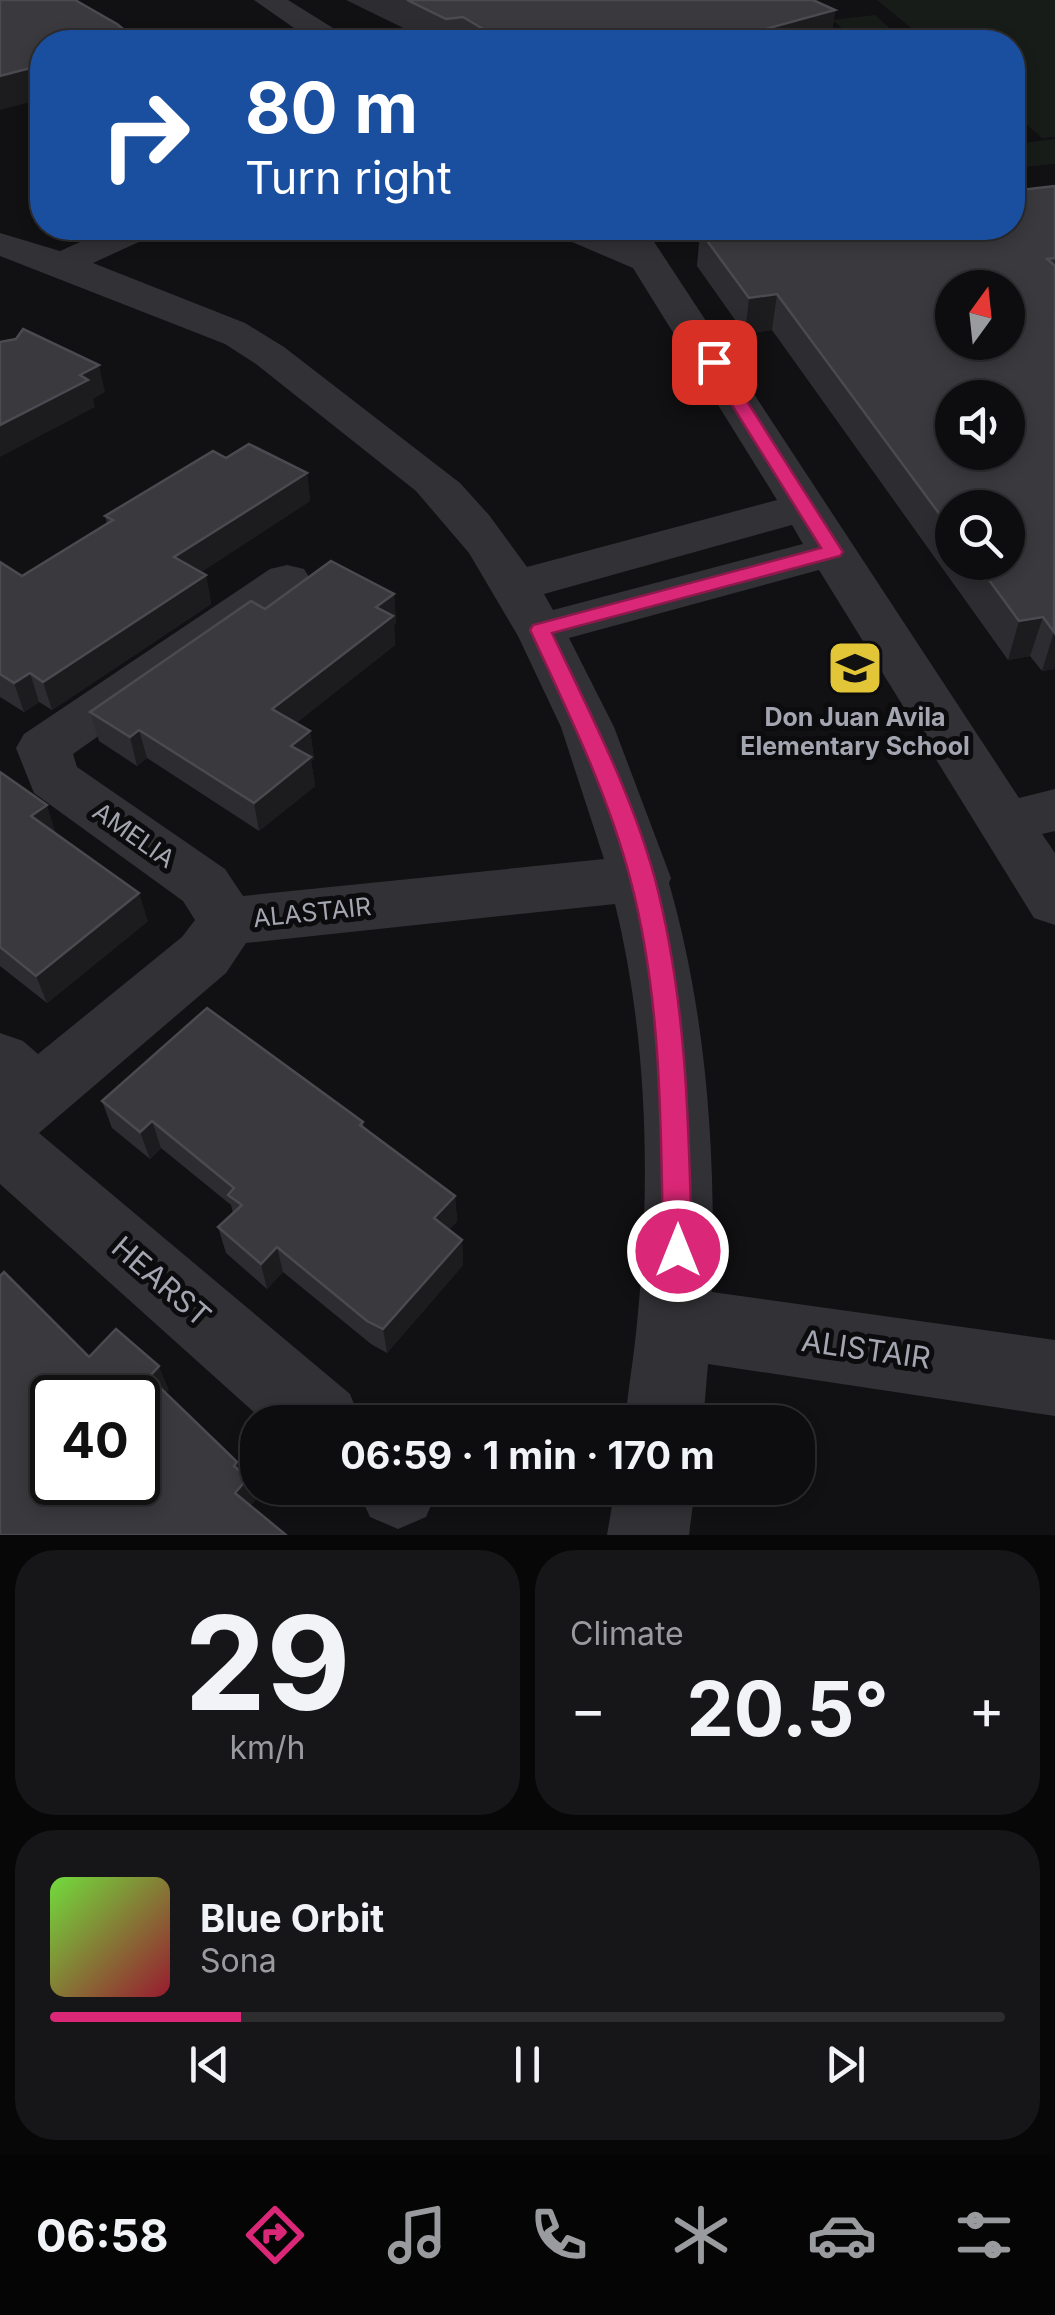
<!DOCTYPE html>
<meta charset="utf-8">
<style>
:root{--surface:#0d0c0e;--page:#161517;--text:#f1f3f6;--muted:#9a9b9e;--line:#2d2c2e;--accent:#db2777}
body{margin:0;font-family:Inter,sans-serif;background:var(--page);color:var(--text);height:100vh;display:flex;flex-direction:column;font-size:38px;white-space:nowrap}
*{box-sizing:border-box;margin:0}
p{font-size:32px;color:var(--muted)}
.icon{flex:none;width:55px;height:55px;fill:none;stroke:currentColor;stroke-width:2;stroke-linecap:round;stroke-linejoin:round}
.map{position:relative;height:1535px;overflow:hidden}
.details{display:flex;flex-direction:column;gap:15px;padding:15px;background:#070708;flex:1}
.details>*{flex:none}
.guide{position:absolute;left:30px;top:30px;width:995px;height:210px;border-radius:40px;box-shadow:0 5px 15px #0003,0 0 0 2px var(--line);background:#1a4fa0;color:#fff;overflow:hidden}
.needle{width:65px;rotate:15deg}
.buttons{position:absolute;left:935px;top:270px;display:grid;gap:20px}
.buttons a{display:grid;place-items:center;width:90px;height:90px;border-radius:50%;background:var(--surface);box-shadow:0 5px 15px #0003,0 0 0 2px var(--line);font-size:50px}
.speed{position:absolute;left:30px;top:1375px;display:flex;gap:20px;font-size:50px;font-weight:700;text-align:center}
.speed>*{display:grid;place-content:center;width:130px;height:130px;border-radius:50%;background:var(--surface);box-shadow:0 5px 15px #0003,0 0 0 2px var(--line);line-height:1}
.speed .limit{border:5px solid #111;border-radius:15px;background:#fff;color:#111}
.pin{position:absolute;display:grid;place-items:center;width:85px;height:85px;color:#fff;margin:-42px;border-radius:20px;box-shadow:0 5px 15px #0006}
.me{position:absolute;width:110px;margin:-55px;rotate:0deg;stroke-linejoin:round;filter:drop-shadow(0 0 8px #0008)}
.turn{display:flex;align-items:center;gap:35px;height:210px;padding:0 50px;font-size:45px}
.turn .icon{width:130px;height:130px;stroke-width:2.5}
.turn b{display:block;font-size:70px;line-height:85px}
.big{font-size:75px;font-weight:700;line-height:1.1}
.details .tile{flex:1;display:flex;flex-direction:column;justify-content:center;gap:15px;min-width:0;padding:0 35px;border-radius:40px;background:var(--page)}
.details .dial{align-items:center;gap:0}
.dial b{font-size:130px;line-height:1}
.song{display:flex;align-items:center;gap:30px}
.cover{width:120px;height:120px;border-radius:15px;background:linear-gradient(135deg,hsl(100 70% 55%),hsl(350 70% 35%))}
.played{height:10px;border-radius:5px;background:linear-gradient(90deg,var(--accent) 20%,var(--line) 20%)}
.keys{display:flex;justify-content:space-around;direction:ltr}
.heat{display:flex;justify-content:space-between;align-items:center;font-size:55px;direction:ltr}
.details .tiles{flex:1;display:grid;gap:15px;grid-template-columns:1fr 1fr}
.tile:last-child{grid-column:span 2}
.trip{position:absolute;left:240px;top:1405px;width:575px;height:100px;border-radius:40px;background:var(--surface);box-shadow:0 5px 15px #0003,0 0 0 2px var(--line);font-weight:700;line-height:100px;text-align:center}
.dock{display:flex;height:160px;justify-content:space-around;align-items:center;background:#050506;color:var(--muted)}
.dock .icon{width:70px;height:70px}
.dock .selected{color:var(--accent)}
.dock b{font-size:45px;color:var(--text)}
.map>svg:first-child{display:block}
.green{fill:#171c19}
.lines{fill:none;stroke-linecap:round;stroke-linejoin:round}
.minor{fill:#323236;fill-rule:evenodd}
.wall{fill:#2d2c30;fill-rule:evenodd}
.shaded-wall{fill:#1c1b1e}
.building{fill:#3a393e;stroke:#4a4a50;stroke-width:2.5;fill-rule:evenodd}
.route{fill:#db2777;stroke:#8e194d;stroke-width:2.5}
.labels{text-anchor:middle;stroke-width:10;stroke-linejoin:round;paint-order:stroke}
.poi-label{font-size:25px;font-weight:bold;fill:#a3a5b1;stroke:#0c0b0d}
.street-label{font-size:25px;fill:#a3a5b1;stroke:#0c0b0d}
.near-street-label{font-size:30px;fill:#a3a5b1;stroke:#0c0b0d}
</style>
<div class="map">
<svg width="1055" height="1535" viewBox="0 0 1055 1535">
<rect width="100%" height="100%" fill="#111012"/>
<g class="green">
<polygon points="877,0 1055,0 1055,137 1042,138 1013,113 1012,42 928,42"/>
<polygon points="875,15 905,42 857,42 833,20"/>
<polygon points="1055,139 1055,164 1024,167 1013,157 1013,144"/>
</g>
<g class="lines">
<g class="minor">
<polygon points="254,0 288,0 333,28 344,42 314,42"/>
<path d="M111,228h44l-14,13 -48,22 152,60 39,24 176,136 29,32 38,52 250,-67 -144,-232 -75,-32 -5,-8h48l10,4 -2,-4h36l374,570 36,-9v42l-13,3 13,19v72l-21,-7 -215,-348 -250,68 45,89 57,151 -2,5c38,133 47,271 43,409l343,48v76l-347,-52 -5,58h-78c3,-32 9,-65 12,-99 14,-137 11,-285 -22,-419l-369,39 -20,30 -187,160 311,261 11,28h-96l-265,-238v-151l23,8 15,13 144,-117 13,-17 -12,-19 -149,-108 -18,-45 8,-14 246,-165 17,-4 17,4 7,11 -7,11 -231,163 4,13 148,102 18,27 361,-37 -43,-132 -43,-91 -49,-83 -53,-62 -160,-127 -31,-20 -225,-88v-23l60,18zM792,525l11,19 -250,66 -9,-16z"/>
<polygon points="357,1488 437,1488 438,1489 426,1517 398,1529 370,1517"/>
<polygon points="615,1488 695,1488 689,1535 607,1535"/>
</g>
</g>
<g class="wall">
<polygon points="346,0 813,0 835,10 831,41 826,42 432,42"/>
<path d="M1055,186v483l-13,2 -12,-15 -22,4 -236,-330 -27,4 -48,-68 3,-35zM952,508l56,54h-56z"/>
<polygon points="226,458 307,473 310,501 201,572 206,575 211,604 52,710 39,702 24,712 0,697 0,562 22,576 107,524 105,516"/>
<polygon points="394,594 396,623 394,625 395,645 296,723 310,731 314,759 311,761 315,786 259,831 147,758 137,766 99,741 90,712 265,609"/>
<polygon points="0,772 56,834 148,921 47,1003 0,966"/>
<polygon points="102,1101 363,1122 364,1129 455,1196 457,1221 449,1230 462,1240 463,1265 387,1353 371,1344 283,1272 267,1289 226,1253 218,1227 233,1213 231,1205 161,1148 150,1159 112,1128"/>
</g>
<g class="shaded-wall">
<polygon points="835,10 831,41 826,42 740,42 740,36"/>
<polygon points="123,29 125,42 111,32"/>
<polygon points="42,65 42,99 0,110 0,76"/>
<polygon points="777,294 772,330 745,334 749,298"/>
<polygon points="99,365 105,392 93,399 95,407 0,457 0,425"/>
<polygon points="307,473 310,501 180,586 174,557"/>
<polygon points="206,575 211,604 52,710 43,682"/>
<polygon points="394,594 396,623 394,625 395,645 277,738 272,709 376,607"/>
<polygon points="1043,617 1030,656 1008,660 1019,621"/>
<polygon points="1055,632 1055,669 1042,671 1054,632"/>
<polygon points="30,673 39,702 24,712 14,683"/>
<polygon points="139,730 147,758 137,766 130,737"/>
<polygon points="310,731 314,759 311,761 315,786 259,831 254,803 291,746"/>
<polygon points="47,805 56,834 31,816"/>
<polygon points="139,893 148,921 47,1003 36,976"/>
<polygon points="152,1121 161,1148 150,1159 140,1132"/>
<polygon points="455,1196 457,1221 436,1244 434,1218"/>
<polygon points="462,1240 463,1265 387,1353 383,1329"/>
<polygon points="277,1247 283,1272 267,1289 261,1264"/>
<polygon points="159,1366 169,1390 159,1400 149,1377"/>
<polygon points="237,1462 245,1482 248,1478 256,1500 243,1514 235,1493 234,1466"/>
</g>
<g class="building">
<polygon points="0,0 75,0 117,24 123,29 111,32 127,42 42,42 42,65 0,76"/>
<polygon points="407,0 813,0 835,10 740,36 746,42 505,42 463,17 446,19"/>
<path d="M1055,186v72l-8,1 8,7 -1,366 -11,-15 -24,4 -43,-59h32v-54h-56v23l-175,-237 -28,4 -49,-67 24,-3h288v-37zM952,288h56v54h-56zM952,398h56v54h-56z"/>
<polygon points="23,329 99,365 80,375 88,380 0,425 0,342 16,339"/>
<polygon points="249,444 307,473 174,557 206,575 43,682 30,673 14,683 0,674 0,562 22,576 113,520 105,516 213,451 226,458"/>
<polygon points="331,561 394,594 376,607 393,616 272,709 310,731 291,746 311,757 254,803 139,730 130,737 90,712 251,601 265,609"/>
<polygon points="0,772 47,805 31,816 139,893 36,976 0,947"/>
<polygon points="207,1008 363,1122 360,1125 455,1196 434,1218 462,1240 383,1329 367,1321 277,1247 261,1264 218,1227 242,1205 228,1195 234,1188 152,1121 140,1132 102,1101"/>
<path d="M4,1272l85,85 27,-28 43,37 -10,11 88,85 -3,4 14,12 -13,15 51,42h-286v-259zM52,1398h86v84h-86z"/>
</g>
<path class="route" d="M714,357l8,5 121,190 -3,4 -288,77c38,80 80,161 103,246 32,121 34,248 37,372l-4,10 -10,4 -11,-4 -4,-10c-2,-124 -1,-253 -33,-373 -23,-87 -63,-168 -100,-248l3,-5 288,-77 -116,-186z"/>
<defs>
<g id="school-square" transform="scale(2.875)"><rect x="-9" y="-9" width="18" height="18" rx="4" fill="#e2c638" stroke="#0c0b0d"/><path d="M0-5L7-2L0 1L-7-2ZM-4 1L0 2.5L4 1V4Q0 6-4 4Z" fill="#111"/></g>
</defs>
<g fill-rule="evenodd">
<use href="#school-square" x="855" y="668"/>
</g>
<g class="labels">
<g class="poi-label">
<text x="855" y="726">Don Juan Avila<tspan x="855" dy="29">Elementary School</tspan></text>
</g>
<g class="street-label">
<text transform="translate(134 835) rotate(35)" y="9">AMELIA</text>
<text transform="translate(312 912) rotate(-6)" y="9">ALASTAIR</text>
</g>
<g class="near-street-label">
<text transform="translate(161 1282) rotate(41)" y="10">HEARST</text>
<text transform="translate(866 1350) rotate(8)" y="10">ALISTAIR</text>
</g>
</g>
</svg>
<div class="buttons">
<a><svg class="needle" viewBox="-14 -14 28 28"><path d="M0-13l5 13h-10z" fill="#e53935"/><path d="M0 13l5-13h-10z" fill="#9a9b9e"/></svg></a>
<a><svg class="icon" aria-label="sound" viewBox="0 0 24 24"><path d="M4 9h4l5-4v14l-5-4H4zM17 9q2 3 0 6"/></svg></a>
<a><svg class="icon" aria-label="search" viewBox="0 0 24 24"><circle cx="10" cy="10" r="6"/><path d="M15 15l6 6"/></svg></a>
</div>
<div class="speed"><div class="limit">40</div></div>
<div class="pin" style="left:714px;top:362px;background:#d93025"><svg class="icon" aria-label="arrive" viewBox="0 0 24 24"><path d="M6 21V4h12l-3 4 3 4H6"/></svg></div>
<svg class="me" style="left:678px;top:1251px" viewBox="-20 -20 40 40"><circle r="17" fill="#db2777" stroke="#fff" stroke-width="3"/><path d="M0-11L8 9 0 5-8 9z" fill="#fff"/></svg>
<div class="trip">06:59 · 1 min · 170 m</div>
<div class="guide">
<div class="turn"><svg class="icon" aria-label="right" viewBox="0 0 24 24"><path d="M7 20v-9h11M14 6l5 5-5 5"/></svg><div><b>80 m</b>Turn right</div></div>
</div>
</div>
<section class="details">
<div class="tiles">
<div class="tile dial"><b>29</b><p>km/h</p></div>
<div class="tile"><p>Climate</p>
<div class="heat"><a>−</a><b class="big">20.5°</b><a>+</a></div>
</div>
<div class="tile">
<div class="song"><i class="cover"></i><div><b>Blue Orbit</b><p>Sona</p></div></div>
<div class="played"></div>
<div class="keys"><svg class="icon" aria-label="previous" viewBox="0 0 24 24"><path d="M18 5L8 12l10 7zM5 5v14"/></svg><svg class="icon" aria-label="pause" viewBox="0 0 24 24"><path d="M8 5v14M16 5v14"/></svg><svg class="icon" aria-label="next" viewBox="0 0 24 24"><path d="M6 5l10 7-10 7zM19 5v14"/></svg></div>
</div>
</div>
</section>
<nav class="dock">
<b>06:58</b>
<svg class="icon selected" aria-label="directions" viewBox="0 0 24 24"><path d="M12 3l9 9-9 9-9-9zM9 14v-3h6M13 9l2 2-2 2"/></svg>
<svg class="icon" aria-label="music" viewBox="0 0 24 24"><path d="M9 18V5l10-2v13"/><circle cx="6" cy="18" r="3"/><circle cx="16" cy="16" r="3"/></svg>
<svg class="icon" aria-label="phone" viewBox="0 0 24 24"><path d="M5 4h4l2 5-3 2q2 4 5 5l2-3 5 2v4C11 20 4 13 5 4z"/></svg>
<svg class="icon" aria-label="climate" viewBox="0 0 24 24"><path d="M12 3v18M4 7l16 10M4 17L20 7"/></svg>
<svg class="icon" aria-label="car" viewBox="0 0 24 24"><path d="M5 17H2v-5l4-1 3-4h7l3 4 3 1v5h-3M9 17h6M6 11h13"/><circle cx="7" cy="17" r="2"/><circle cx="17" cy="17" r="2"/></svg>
<svg class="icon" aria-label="filters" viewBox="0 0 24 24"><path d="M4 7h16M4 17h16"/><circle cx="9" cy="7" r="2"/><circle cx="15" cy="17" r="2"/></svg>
</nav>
